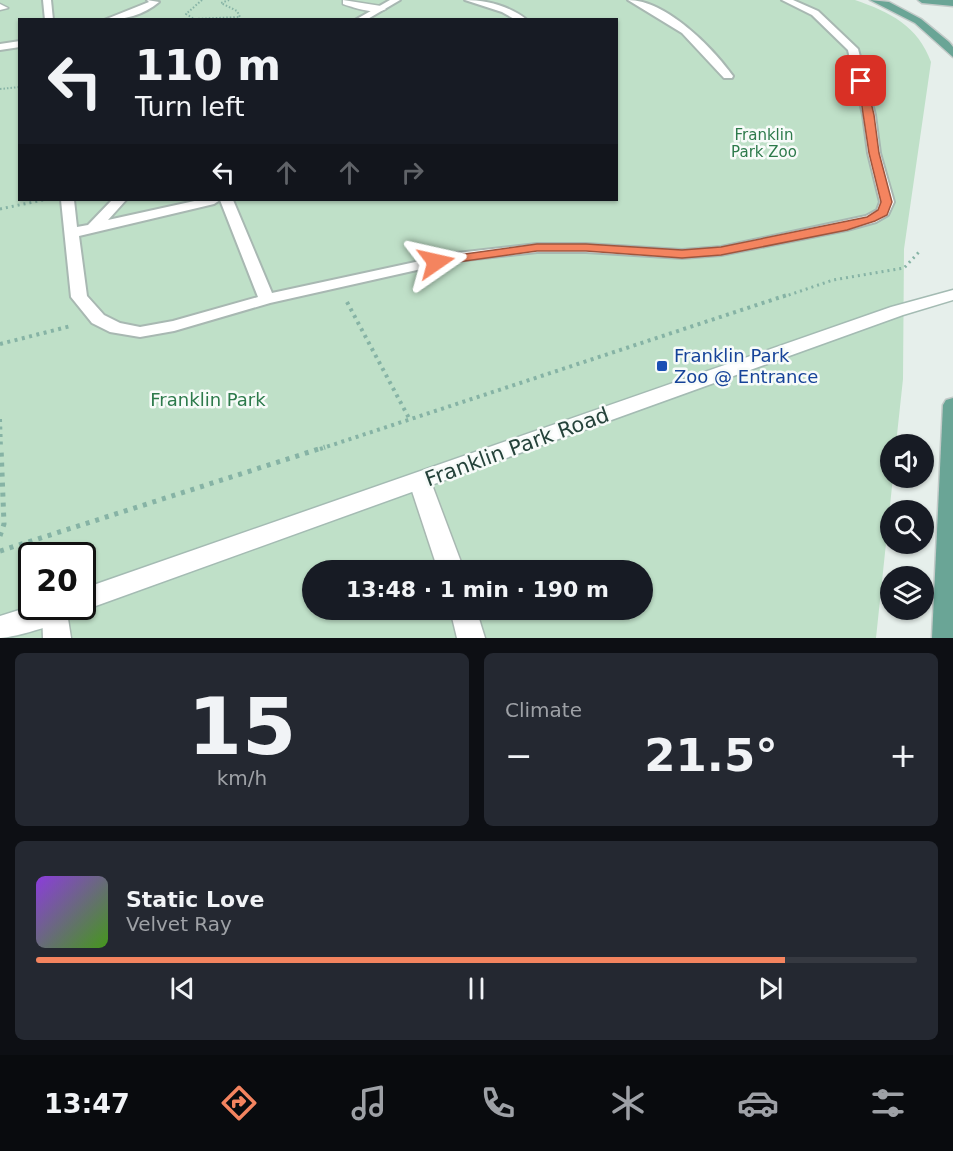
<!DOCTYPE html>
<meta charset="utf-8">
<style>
:root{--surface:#171b24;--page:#242831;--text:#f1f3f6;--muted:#9ea1a6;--line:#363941;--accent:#f4845f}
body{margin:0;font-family:"DejaVu Sans",sans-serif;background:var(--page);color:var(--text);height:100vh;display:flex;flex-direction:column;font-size:22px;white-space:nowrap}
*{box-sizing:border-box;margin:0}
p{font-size:20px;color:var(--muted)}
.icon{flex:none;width:33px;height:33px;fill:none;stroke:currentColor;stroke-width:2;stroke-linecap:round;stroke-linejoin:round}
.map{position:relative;height:638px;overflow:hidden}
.drawer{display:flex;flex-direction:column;gap:15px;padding:15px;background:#0d0f14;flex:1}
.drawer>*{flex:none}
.guide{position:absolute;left:18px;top:18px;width:600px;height:183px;border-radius:0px;box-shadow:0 2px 4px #0004;background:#171b24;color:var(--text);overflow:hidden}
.tools{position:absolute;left:880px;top:434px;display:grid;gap:12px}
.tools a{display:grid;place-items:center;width:54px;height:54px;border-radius:50%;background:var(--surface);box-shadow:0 2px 4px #0004;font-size:30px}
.speed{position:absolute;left:18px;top:542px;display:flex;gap:12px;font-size:30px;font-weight:700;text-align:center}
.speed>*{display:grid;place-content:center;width:78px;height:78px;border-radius:50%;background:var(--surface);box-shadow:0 2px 4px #0004;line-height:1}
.speed .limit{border:3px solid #111;border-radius:9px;background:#fff;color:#111}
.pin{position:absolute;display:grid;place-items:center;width:51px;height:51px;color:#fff;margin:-26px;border-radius:12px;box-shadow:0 3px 9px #0006}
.me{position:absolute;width:66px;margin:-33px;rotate:79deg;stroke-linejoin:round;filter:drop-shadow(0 0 4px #0008)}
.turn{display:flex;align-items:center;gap:21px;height:126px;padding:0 18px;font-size:27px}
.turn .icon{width:78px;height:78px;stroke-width:2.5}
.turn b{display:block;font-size:42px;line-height:51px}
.lanes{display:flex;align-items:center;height:57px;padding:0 18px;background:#0003;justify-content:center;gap:30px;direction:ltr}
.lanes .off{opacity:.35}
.big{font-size:45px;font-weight:700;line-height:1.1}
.drawer .card{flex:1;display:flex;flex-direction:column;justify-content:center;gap:9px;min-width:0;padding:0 21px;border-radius:9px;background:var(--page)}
.drawer .dial{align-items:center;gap:0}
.dial b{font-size:78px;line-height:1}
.song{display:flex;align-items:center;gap:18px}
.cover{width:72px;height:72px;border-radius:9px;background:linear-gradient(135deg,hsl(270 70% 55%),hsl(100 70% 35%))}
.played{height:6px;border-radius:3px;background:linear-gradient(90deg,var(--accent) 85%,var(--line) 85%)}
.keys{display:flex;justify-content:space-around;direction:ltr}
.heat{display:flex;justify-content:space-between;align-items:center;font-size:33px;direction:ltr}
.drawer .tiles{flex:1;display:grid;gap:15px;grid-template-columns:1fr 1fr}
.card:last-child{grid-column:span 2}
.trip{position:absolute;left:302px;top:560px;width:351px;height:60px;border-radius:30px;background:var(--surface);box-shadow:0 2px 4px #0004;font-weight:700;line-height:60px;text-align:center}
.tab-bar{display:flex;height:96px;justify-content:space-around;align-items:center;background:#090b0e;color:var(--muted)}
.tab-bar .icon{width:42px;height:42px}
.tab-bar .active{color:var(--accent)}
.tab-bar b{font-size:27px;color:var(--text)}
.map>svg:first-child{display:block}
.green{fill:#bfe0c8;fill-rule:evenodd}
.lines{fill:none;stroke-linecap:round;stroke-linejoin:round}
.lane-casing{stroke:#a8b8b2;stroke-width:4}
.street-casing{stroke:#a8b8b2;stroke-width:3}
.secondary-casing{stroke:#a4bbb3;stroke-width:3}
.primary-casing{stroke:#c2cac8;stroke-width:3}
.path-far3{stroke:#86b3a5;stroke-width:2;stroke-dasharray:1.5 2;stroke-linecap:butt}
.path-far2{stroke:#86b3a5;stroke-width:3;stroke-dasharray:2 4;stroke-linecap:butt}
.path-far1{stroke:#86b3a5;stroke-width:4;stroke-dasharray:3 4.5;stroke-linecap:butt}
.path{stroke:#86b3a5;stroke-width:5;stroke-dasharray:4 6;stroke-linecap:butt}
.lane{fill:#fff;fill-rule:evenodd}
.street{fill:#fff;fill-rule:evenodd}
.secondary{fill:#fff;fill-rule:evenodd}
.primary{fill:#6aa596;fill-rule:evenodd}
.route{fill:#f4845f;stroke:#9f563e;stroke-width:1.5}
.transit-dot{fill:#1a4fb4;stroke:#f7fbf9;stroke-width:2}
.labels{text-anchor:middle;stroke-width:5;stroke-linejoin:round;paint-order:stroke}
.far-park-label{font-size:15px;fill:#2d7a4b;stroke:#f7fbf9}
.transit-label{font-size:18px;fill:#164399;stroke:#f7fbf9;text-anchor:start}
.park-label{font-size:18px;fill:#2d7a4b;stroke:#f7fbf9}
.near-street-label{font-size:21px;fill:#24423a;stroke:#f7fbf9}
</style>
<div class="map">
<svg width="953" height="638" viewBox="0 0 953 638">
<rect width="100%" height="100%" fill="#e6efeb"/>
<path class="green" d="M0,0h855c35,12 63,26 76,62l-27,187 -1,130 -7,65h-5l2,33 -17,161h-876zM20,20h596v180h-596zM32,555h50v51h-50zM312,570h330v39h-330z"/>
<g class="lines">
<g class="lane-casing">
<g id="lane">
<polygon points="43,0 51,0 53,20 45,20"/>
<path d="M147,0l12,2c-15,13 -36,18 -55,18l45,-18z"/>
<polygon points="390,0 400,0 366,20 355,20"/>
<path d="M465,0c21,0 45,6 62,20h-11l-14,-8z"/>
<path d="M628,0c38,0 84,47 105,76l-1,2h-8l-42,-45z"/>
<path d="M782,0h11l25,11 40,38 17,66 5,38 14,49 -6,13 -12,7 -29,8 -126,25 -39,3 -96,-6h-49l-80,9 -187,42 -96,28 -34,6 -30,-5 -18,-9 -21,-26 -10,-97h13l3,27 11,-2 24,-25h14l-18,20 91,-20h34l39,93 185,-40 80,-9h49l96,6 39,-3 145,-31 11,-6 3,-8 -12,-49 -5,-38 -15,-65 -36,-35zM220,200l38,97 -85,24 -33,6 -20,-4 -16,-8 -17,-19 -8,-60 135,-32z"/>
<polygon points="20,41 20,47 0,50 0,44"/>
</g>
</g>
<g class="street-casing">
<g id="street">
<path d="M343,0l38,6 5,3c-10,6 -32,-1 -43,-5z"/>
<polygon points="0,4 8,8 0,10"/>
<polygon points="420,473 428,476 431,482 464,570 438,570 409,482 412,476"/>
<polygon points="44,606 66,606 71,638 43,638 42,611"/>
<polygon points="450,609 476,609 485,638 457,638"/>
</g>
</g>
<g class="secondary-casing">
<path id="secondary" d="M953,290v10l-50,15 -824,297c-8,9 -65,26 -79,26v-22l32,-10h50v-17l809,-282z"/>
</g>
<g class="primary-casing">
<g id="primary">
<polygon points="870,0 889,2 921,19 949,42 953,47 953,57 915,23"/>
<polygon points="918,0 953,0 953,6 922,3"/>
<polygon points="953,398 953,638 932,638 943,405 946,400"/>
</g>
</g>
<g class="path-far3">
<polyline points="202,0 186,14 194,19 240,17 237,11 221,3 229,0"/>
<polyline points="0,89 20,87"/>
</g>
<g class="path-far2">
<polyline points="0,209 43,200"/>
<polyline points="783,297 833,280 904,268 919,252"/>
</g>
<g class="path-far1">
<polyline points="347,302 410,420"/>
<polyline points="0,344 71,326"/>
<polyline points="0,419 1,449"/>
<polyline points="320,449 787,295"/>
</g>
<g class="path">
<polyline points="0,536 4,524 1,447"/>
<polyline points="0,551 325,447"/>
</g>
<use href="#lane" class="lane"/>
<use href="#street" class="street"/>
<use href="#secondary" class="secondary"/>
<use href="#primary" class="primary"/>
</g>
<polygon class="route" points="858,80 866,81 874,115 879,153 892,202 887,215 875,221 847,230 721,255 682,258 586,251 537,251 436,265 429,262 436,258 537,244 586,244 682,250 721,247 867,217 878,210 881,202 869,153"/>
<rect class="transit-dot" x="656" y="360" width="12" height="12" rx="3"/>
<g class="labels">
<g class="far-park-label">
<text x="764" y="140">Franklin<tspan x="764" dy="17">Park Zoo</tspan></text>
</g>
<g class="transit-label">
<text x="674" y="362">Franklin Park<tspan x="674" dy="21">Zoo @ Entrance</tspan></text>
</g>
<g class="park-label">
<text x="208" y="406">Franklin Park</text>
</g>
<g class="near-street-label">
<text transform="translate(517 447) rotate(-20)" y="7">Franklin Park Road</text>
</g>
</g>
</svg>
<div class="tools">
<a><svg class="icon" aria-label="sound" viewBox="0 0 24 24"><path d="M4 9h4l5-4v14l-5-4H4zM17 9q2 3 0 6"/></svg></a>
<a><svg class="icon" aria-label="search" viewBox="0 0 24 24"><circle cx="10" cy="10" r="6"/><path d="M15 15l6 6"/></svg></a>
<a><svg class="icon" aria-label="layers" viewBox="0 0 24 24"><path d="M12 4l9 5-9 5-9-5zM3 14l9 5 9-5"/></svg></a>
</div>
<div class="speed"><div class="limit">20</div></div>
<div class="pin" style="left:861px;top:81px;background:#d93025"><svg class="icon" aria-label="arrive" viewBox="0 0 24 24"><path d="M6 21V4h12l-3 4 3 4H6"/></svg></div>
<svg class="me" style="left:436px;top:262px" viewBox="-20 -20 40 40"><path d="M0-17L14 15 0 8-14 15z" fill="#f4845f" stroke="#fff" stroke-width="4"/></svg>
<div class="trip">13:48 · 1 min · 190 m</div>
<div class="guide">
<div class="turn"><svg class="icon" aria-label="left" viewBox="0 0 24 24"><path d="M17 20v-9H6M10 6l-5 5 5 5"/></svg><div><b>110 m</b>Turn left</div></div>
<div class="lanes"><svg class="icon" aria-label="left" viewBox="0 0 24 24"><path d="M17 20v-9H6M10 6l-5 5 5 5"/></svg><svg class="icon off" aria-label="ahead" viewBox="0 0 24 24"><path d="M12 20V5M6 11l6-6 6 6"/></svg><svg class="icon off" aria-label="ahead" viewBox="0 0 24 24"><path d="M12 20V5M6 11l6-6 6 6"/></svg><svg class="icon off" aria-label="right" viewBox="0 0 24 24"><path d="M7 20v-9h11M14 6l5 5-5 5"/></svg></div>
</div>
</div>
<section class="drawer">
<div class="tiles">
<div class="card dial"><b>15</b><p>km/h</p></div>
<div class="card"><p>Climate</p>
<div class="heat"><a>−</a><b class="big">21.5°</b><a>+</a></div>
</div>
<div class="card">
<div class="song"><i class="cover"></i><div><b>Static Love</b><p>Velvet Ray</p></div></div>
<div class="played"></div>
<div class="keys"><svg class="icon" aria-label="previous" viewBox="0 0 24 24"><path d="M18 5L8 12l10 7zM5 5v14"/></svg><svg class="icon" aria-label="pause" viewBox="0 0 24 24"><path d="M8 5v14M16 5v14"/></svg><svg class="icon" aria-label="next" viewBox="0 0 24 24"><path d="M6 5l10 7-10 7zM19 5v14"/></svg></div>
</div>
</div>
</section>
<nav class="tab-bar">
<b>13:47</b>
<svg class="icon active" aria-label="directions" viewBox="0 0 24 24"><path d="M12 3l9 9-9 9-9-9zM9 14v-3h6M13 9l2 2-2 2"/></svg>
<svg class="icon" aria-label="music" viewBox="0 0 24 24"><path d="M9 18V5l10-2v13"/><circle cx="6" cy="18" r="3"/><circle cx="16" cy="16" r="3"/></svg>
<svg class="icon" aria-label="phone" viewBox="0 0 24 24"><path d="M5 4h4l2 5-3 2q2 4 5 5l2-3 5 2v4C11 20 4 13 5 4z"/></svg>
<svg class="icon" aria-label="climate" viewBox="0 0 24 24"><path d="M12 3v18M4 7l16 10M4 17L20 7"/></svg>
<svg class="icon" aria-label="car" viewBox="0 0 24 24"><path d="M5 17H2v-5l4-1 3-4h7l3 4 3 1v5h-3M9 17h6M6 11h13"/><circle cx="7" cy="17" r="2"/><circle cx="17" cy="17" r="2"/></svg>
<svg class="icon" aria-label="filters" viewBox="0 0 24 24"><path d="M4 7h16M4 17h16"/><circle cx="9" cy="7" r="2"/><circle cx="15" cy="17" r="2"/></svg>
</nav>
